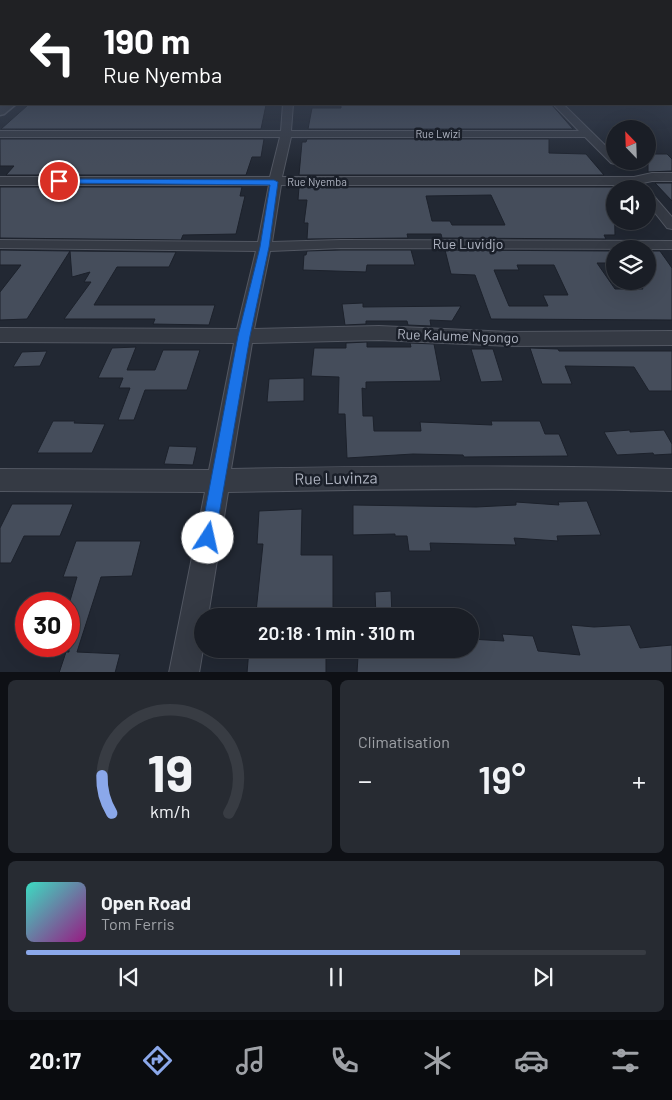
<!DOCTYPE html>
<html lang="fr">
<meta charset="utf-8">
<style>
:root{--surface:#1a1e26;--page:#272b32;--text:#f1f3f6;--muted:#9fa2a7;--line:#383c43;--accent:#8ba8ea}
body{margin:0;font-family:Barlow,sans-serif;background:var(--page);color:var(--text);height:100vh;display:flex;flex-direction:column;font-size:19px;white-space:nowrap}
*{box-sizing:border-box;margin:0}
p{font-size:16px;color:var(--muted)}
.icon{flex:none;width:28px;height:28px;fill:none;stroke:currentColor;stroke-width:2;stroke-linecap:round;stroke-linejoin:round}
.map{position:relative;height:672px;overflow:hidden}
.drawer{display:flex;flex-direction:column;gap:8px;padding:8px;background:#0e1015;flex:1}
.drawer>*{flex:none}
.top-card{position:absolute;left:0px;top:0px;width:672px;height:105px;box-shadow:0 5px 20px #0002,0 0 0 1px var(--line);background:#202124;color:#fff;overflow:hidden}
.needle{width:32px;rotate:337deg}
.fabs{position:absolute;left:606px;top:120px;display:grid;gap:10px}
.fabs a{display:grid;place-items:center;width:50px;height:50px;border-radius:50%;background:var(--surface);box-shadow:0 5px 20px #0002,0 0 0 1px var(--line);font-size:25px}
.speed{position:absolute;left:15px;top:592px;display:flex;gap:10px;font-size:25px;font-weight:700;text-align:center}
.speed>*{display:grid;place-content:center;width:65px;height:65px;border-radius:50%;background:var(--surface);box-shadow:0 5px 20px #0002,0 0 0 1px var(--line);line-height:1}
.speed .limit{border:8px solid #d22;background:#fff;color:#111}
.pin{position:absolute;display:grid;place-items:center;width:42px;height:42px;color:#fff;margin:-21px;border:2px solid #fff;border-radius:50%;box-shadow:0 1px 5px #0007}
.me{position:absolute;width:55px;margin:-28px;rotate:10deg;stroke-linejoin:round;filter:drop-shadow(0 0 4px #0008)}
.turn{display:flex;align-items:center;gap:18px;height:105px;padding:0 20px;font-size:22px}
.turn .icon{width:65px;height:65px;stroke-width:2.5}
.turn b{display:block;font-size:35px;line-height:42px}
.big{font-size:38px;font-weight:600;line-height:1.1}
.drawer .tile{flex:1;display:flex;flex-direction:column;justify-content:center;gap:8px;min-width:0;padding:0 18px;border-radius:8px;background:var(--page)}
.drawer .dial{align-items:center;gap:0}
.dial svg{height:130px;overflow:visible;fill:none;stroke:var(--line);stroke-width:7;stroke-linecap:round;text-anchor:middle}
.dial text{fill:var(--text);stroke:none}
.song{display:flex;align-items:center;gap:15px}
.cover{width:60px;height:60px;border-radius:8px;background:linear-gradient(135deg,hsl(170 70% 55%),hsl(310 70% 35%))}
.played{height:5px;border-radius:2px;background:linear-gradient(90deg,var(--accent) 70%,var(--line) 70%)}
.keys{display:flex;justify-content:space-around;direction:ltr}
.heat{display:flex;justify-content:space-between;align-items:center;font-size:28px;direction:ltr}
.drawer .tiles{flex:1;display:grid;gap:8px;grid-template-columns:1fr 1fr}
.tile:last-child{grid-column:span 2}
.trip{position:absolute;left:194px;top:608px;width:285px;height:50px;border-radius:25px;background:var(--surface);box-shadow:0 5px 20px #0002,0 0 0 1px var(--line);font-weight:600;line-height:50px;text-align:center}
.tab-bar{display:flex;height:80px;justify-content:space-around;align-items:center;background:#0a0c0f;color:var(--muted)}
.tab-bar .icon{width:35px;height:35px}
.tab-bar .on{color:var(--accent)}
.tab-bar b{font-size:22px;color:var(--text)}
.map>svg:first-child{display:block}
.building{fill:#454d5b;stroke:#1c212b;fill-rule:evenodd}
.lines{fill:none;stroke-linecap:round;stroke-linejoin:round}
.minor-casing{stroke:#525762;stroke-width:2}
.tertiary-casing{stroke:#525762;stroke-width:3}
.minor{fill:#353a44;fill-rule:evenodd}
.tertiary{fill:#353a44;fill-rule:evenodd}
.route{fill:#1a73e8;stroke:#114b97}
.labels{text-anchor:middle;stroke-width:5;stroke-linejoin:round;paint-order:stroke}
.far-street-label{font-size:11px;fill:#afb4c1;stroke:#1a1f29}
.street-label{font-size:14px;fill:#afb4c1;stroke:#1a1f29}
.near-street-label{font-size:16px;fill:#afb4c1;stroke:#1a1f29}
</style>
<div class="map">
<svg width="672" height="673" viewBox="0 0 672 673">
<rect width="100%" height="100%" fill="#222833"/>
<g class="building">
<polygon points="90,104 139,105 266,105 261,129 1,129 28,105"/>
<polygon points="503,104 551,104 573,129 308,129 312,108 341,108 341,105 488,105"/>
<polygon points="0,139 264,139 261,157 252,157 246,175 6,175 14,166 0,166"/>
<polygon points="307,139 549,139 549,153 586,154 604,175 299,175 302,142 306,142"/>
<polygon points="648,154 667,154 672,159 672,171 648,172"/>
<polygon points="655,183 672,183 672,201"/>
<polygon points="0,187 242,187 240,196 245,196 236,234 183,235 181,240 0,238"/>
<path d="M299,187h315l1,48h-11l2,4 -164,-1 -1,-4h-34l1,4 -101,1 1,-16h-4l3,-23h-9zM491,195l14,30h-53l-2,-4h-18l-6,-25z"/>
<polygon points="0,250 70,251 27,319 0,320 0,292 21,265 0,265"/>
<polygon points="341,250 411,250 415,265 367,265 366,272 303,270 304,255 306,255 307,251"/>
<path d="M445,250l168,1 2,12h-18l18,26h28l-4,-8h9v-30h12l12,17v52l-181,-1 -16,-44 -24,-1zM517,265h37l14,30h-25l5,11h-39l-15,-36h25z"/>
<polygon points="70,251 176,252 169,267 117,267 94,305 215,305 209,325 153,324 155,319 64,319 91,282 84,282 90,272 72,277"/>
<polygon points="363,303 363,307 461,306 452,321 430,320 431,326 408,325 407,321 366,321 366,324 345,325 342,304"/>
<polygon points="367,342 367,347 411,347 410,343 434,344 441,381 366,382 366,389 362,388 363,416 373,416 374,431 421,431 420,422 492,425 491,421 540,421 545,434 559,434 568,456 464,457 463,455 413,454 347,458 345,414 338,414 339,377 311,376 314,348 346,348 346,343"/>
<polygon points="136,347 127,370 155,370 163,350 200,350 187,390 145,390 134,420 118,420 130,388 119,388 123,378 98,378 112,348"/>
<polygon points="530,348 558,349 559,351 672,351 672,391 649,391 634,367 565,366 572,384 542,384"/>
<polygon points="471,349 493,349 503,381 481,382"/>
<polygon points="47,351 40,366 13,367 22,352"/>
<polygon points="304,378 304,401 267,402 269,379"/>
<polygon points="53,421 75,421 74,423 105,424 92,453 37,453"/>
<polygon points="630,430 630,432 664,430 672,444 672,454 654,455 653,453 617,455 604,432"/>
<polygon points="169,446 197,447 193,465 164,464"/>
<polygon points="587,501 601,535 557,536 558,541 514,538 516,545 430,543 431,551 409,551 407,536 395,536 395,534 353,535 353,505 476,507 516,505 516,502 559,505 558,502"/>
<polygon points="12,504 73,504 60,536 24,536 11,563 0,563 0,528"/>
<polygon points="302,509 301,555 333,555 333,611 256,612 263,544 257,544 259,511"/>
<polygon points="76,541 141,541 132,576 101,577 77,652 120,654 115,673 59,673 66,652 69,652 69,604 77,577 63,577"/>
<polygon points="391,591 392,616 376,616 375,592"/>
<polygon points="571,625 594,627 630,625 640,648 672,645 672,673 357,673 358,656 407,654 407,649 470,649 470,639 504,641 502,634 533,636 538,651 580,655"/>
<polygon points="249,649 326,649 326,673 247,673"/>
</g>
<g class="lines">
<g class="minor-casing">
<g id="minor">
<rect x="0" y="97" width="1" height="6"/>
<path d="M283,104h10l-2,27h288l-26,-27h10l52,51v6h5l-5,3 -4,-1 -26,-26h-294l-9,40h352l18,-4h20v8h-20l-18,4h-353l-9,57 69,-2 331,1v8l-331,-1 -71,3 -16,78 125,-3 131,6 162,-1v14l-162,1 -131,-6 -127,3 -21,126c147,-3 294,-4 441,0v22c-148,-4 -296,-2 -444,1l-20,124h-6l1,33 -4,24h-30l36,-181 -205,-1v-22l209,1 25,-127 -234,-1v-14l237,1 19,-78 -256,-3v-8l258,2 11,-57h-269v-8h270l10,-40h-280v-6h281z"/>
<polygon points="648,193 652,194 672,217 672,229 667,228 648,204"/>
</g>
</g>
<g class="tertiary-casing">
<g id="tertiary">
<rect x="671" y="78" width="1" height="7"/>
<polygon points="3,104 16,104 4,114 0,115 0,105"/>
</g>
</g>
<use href="#minor" class="minor"/>
<use href="#tertiary" class="tertiary"/>
</g>
<linearGradient id="sky" x2="0" y2="1"><stop stop-color="#13161c"/><stop offset="0.44" stop-color="#3e485b"/><stop offset="1" stop-color="#3e485b" stop-opacity="0"/></linearGradient>
<rect width="672" height="167" fill="url(#sky)"/>
<polygon class="route" points="59,179 274,180 278,182 269,247 250,336 214,544 208,546 202,544 200,538 238,336 260,247 270,185 56,183 56,180"/>
<g class="labels">
<g class="far-street-label">
<text x="438" y="138">Rue Lwizi</text>
<text x="317" y="186">Rue Nyemba</text>
</g>
<g class="street-label">
<text x="468" y="249">Rue Luvidjo</text>
<text transform="translate(458 336) rotate(2)" y="5">Rue Kalume Ngongo</text>
</g>
<g class="near-street-label">
<text transform="translate(336 478) rotate(-1)" y="6">Rue Luvinza</text>
</g>
</g>
</svg>
<div class="fabs">
<a><svg class="needle" viewBox="-14 -14 28 28"><path d="M0-13l5 13h-10z" fill="#e53935"/><path d="M0 13l5-13h-10z" fill="#9fa2a7"/></svg></a>
<a><svg class="icon" aria-label="sound" viewBox="0 0 24 24"><path d="M4 9h4l5-4v14l-5-4H4zM17 9q2 3 0 6"/></svg></a>
<a><svg class="icon" aria-label="layers" viewBox="0 0 24 24"><path d="M12 4l9 5-9 5-9-5zM3 14l9 5 9-5"/></svg></a>
</div>
<div class="speed"><div class="limit">30</div></div>
<div class="pin" style="left:59px;top:181px;background:#d93025"><svg class="icon" aria-label="arrive" viewBox="0 0 24 24"><path d="M6 21V4h12l-3 4 3 4H6"/></svg></div>
<svg class="me" style="left:208px;top:538px" viewBox="-20 -20 40 40"><circle r="19" fill="#fff"/><path d="M0-13L10 11 0 6-10 11z" fill="#1a73e8"/></svg>
<div class="trip">20:18 · 1 min · 310 m</div>
<div class="top-card">
<div class="turn"><svg class="icon" aria-label="left" viewBox="0 0 24 24"><path d="M17 20v-9H6M10 6l-5 5 5 5"/></svg><div><b>190 m</b>Rue Nyemba</div></div>
</div>
</div>
<section class="drawer">
<div class="tiles">
<div class="tile dial"><svg viewBox="0 0 100 80">
<path d="M14 69A42 42 0 1 1 86 69"/>
<path d="M14 69A42 42 0 0 1 8 46" stroke="#8ba8ea"/>
<text x="50" y="56" font-size="32" font-weight="700">19</text>
<text x="50" y="72" font-size="11">km/h</text>
</svg></div>
<div class="tile"><p>Climatisation</p>
<div class="heat"><a>−</a><b class="big">19°</b><a>+</a></div>
</div>
<div class="tile">
<div class="song"><i class="cover"></i><div><b>Open Road</b><p>Tom Ferris</p></div></div>
<div class="played"></div>
<div class="keys"><svg class="icon" aria-label="previous" viewBox="0 0 24 24"><path d="M18 5L8 12l10 7zM5 5v14"/></svg><svg class="icon" aria-label="pause" viewBox="0 0 24 24"><path d="M8 5v14M16 5v14"/></svg><svg class="icon" aria-label="next" viewBox="0 0 24 24"><path d="M6 5l10 7-10 7zM19 5v14"/></svg></div>
</div>
</div>
</section>
<nav class="tab-bar">
<b>20:17</b>
<svg class="icon on" aria-label="directions" viewBox="0 0 24 24"><path d="M12 3l9 9-9 9-9-9zM9 14v-3h6M13 9l2 2-2 2"/></svg>
<svg class="icon" aria-label="music" viewBox="0 0 24 24"><path d="M9 18V5l10-2v13"/><circle cx="6" cy="18" r="3"/><circle cx="16" cy="16" r="3"/></svg>
<svg class="icon" aria-label="phone" viewBox="0 0 24 24"><path d="M5 4h4l2 5-3 2q2 4 5 5l2-3 5 2v4C11 20 4 13 5 4z"/></svg>
<svg class="icon" aria-label="climate" viewBox="0 0 24 24"><path d="M12 3v18M4 7l16 10M4 17L20 7"/></svg>
<svg class="icon" aria-label="car" viewBox="0 0 24 24"><path d="M5 17H2v-5l4-1 3-4h7l3 4 3 1v5h-3M9 17h6M6 11h13"/><circle cx="7" cy="17" r="2"/><circle cx="17" cy="17" r="2"/></svg>
<svg class="icon" aria-label="filters" viewBox="0 0 24 24"><path d="M4 7h16M4 17h16"/><circle cx="9" cy="7" r="2"/><circle cx="15" cy="17" r="2"/></svg>
</nav>
